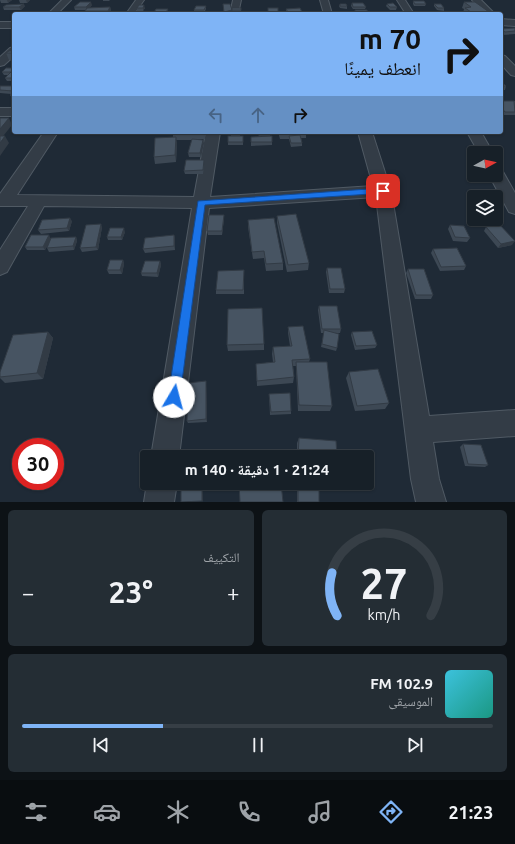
<!DOCTYPE html>
<html lang="ar">
<meta charset="utf-8">
<style>
:root{--surface:#172028;--page:#242d34;--text:#f1f3f6;--muted:#9ea3a8;--line:#363e45;--accent:#7fb4f6}
body{margin:0;font-family:Ubuntu,"Noto Naskh Arabic",sans-serif;background:var(--page);color:var(--text);direction:rtl;height:100vh;display:flex;flex-direction:column;font-size:15px;white-space:nowrap}
*{box-sizing:border-box;margin:0}
p{font-size:13px;color:var(--muted)}
.icon{flex:none;width:22px;height:22px;fill:none;stroke:currentColor;stroke-width:2;stroke-linecap:round;stroke-linejoin:round}
.map{position:relative;height:502px;overflow:hidden;direction:ltr}
.side{display:flex;flex-direction:column;gap:8px;padding:8px;background:#0d1216;flex:1}
.side>*{flex:none}
.hud{position:absolute;left:12px;top:12px;width:491px;height:122px;border-radius:4px;box-shadow:0 1px 3px #0004,0 0 0 1px var(--line);direction:rtl;background:#7fb4f6;color:#111;overflow:hidden}
.needle{width:26px;rotate:82deg}
.fabs{position:absolute;left:467px;top:146px;display:grid;gap:8px}
.fabs a{display:grid;place-items:center;width:36px;height:36px;border-radius:4px;background:var(--surface);box-shadow:0 1px 3px #0004,0 0 0 1px var(--line);font-size:20px}
.speed{position:absolute;left:12px;top:438px;display:flex;gap:8px;font-size:20px;font-weight:700;text-align:center}
.speed>*{display:grid;place-content:center;width:52px;height:52px;border-radius:50%;background:var(--surface);box-shadow:0 1px 3px #0004,0 0 0 1px var(--line);line-height:1}
.speed .limit{border:6px solid #d22;background:#fff;color:#111}
.pin{position:absolute;display:grid;place-items:center;width:34px;height:34px;color:#fff;margin:-17px;border-radius:8px;box-shadow:0 2px 6px #0006}
.me{position:absolute;width:44px;margin:-22px;rotate:8deg;stroke-linejoin:round;filter:drop-shadow(0 0 3px #0008)}
.turn{display:flex;align-items:center;gap:14px;height:84px;padding:0 16px;font-size:18px}
.turn .icon{width:52px;height:52px;stroke-width:2.5}
.turn b{display:block;font-size:28px;line-height:34px}
.lanes{display:flex;align-items:center;height:38px;padding:0 16px;background:#0003;justify-content:center;gap:20px;direction:ltr}
.lanes .off{opacity:.35}
.big{font-size:30px;font-weight:700;line-height:1.1}
.side .widget{flex:1;display:flex;flex-direction:column;justify-content:center;gap:6px;min-width:0;padding:0 14px;border-radius:6px;background:var(--page)}
.side .dial{align-items:center;gap:0}
.dial svg{height:104px;overflow:visible;fill:none;stroke:var(--line);stroke-width:7;stroke-linecap:round;text-anchor:middle}
.dial text{fill:var(--text);stroke:none}
.song{display:flex;align-items:center;gap:12px}
.cover{width:48px;height:48px;border-radius:6px;background:linear-gradient(135deg,hsl(190 70% 55%),hsl(170 70% 35%))}
.played{height:4px;border-radius:2px;background:linear-gradient(90deg,var(--accent) 30%,var(--line) 30%)}
.keys{display:flex;justify-content:space-around;direction:ltr}
.heat{display:flex;justify-content:space-between;align-items:center;font-size:22px;direction:ltr}
.side .tiles{flex:1;display:grid;gap:8px;grid-template-columns:1fr 1fr}
.widget:last-child{grid-column:span 2}
.trip{position:absolute;left:140px;top:450px;width:234px;height:40px;border-radius:4px;background:var(--surface);box-shadow:0 1px 3px #0004,0 0 0 1px var(--line);font-weight:700;line-height:40px;text-align:center;direction:rtl}
.menu{display:flex;height:64px;justify-content:space-around;align-items:center;background:#090d10;color:var(--muted)}
.menu .icon{width:28px;height:28px}
.menu .on{color:var(--accent)}
.menu b{font-size:18px;color:var(--text)}
.map>svg:first-child{display:block}
.lines{fill:none;stroke-linecap:round;stroke-linejoin:round}
.minor-casing{stroke:#505a64;stroke-width:2}
.minor{fill:#333c46;fill-rule:evenodd}
.wall{fill:#3d4854}
.shaded-wall{fill:#323b45}
.building{fill:#475462;stroke:#323b45}
.route{fill:#1a73e8;stroke:#114b97}
</style>
<div class="map">
<svg width="515" height="502" viewBox="0 0 515 502">
<rect width="100%" height="100%" fill="#1f2a36"/>
<g class="lines">
<g class="minor-casing">
<g id="minor">
<polygon points="62,0 71,0 57,14 48,14"/>
<polygon points="136,0 144,0 134,14 126,14"/>
<polygon points="233,0 241,0 238,14 230,14"/>
<polygon points="320,0 328,0 332,14 324,14"/>
<polygon points="397,0 405,0 414,14 406,14"/>
<polygon points="472,0 481,0 493,12 491,14 471,14 472,12 482,10"/>
<polygon points="501,19 515,20 515,26 501,25"/>
<rect x="0" y="22" width="14" height="6"/>
<polygon points="14,47 14,56 4,65 0,66 0,57 10,48"/>
<polygon points="501,55 505,56 515,66 515,76 511,75 501,64"/>
<rect x="0" y="108" width="14" height="8"/>
<polygon points="44,132 58,132 17,195 194,197 206,132 220,132 210,197 373,186 358,132 372,132 391,191 429,416 515,410 515,436 433,442 439,479 446,502 416,502 411,479 376,197 209,208 179,457 151,457 192,208 44,206 7,272 0,275 0,250 28,206 0,206 0,194"/>
<polygon points="467,132 481,132 493,153 479,153"/>
<polygon points="496,168 502,170 515,193 515,214 509,212 489,175 496,175"/>
<polygon points="147,483 177,483 174,502 144,502"/>
</g>
</g>
<use href="#minor" class="minor"/>
</g>
<g class="wall">
<polygon points="0,0 12,0 8,3 1,3"/>
<polygon points="19,0 30,0 27,3 20,3"/>
<polygon points="103,0 110,0 109,1 103,1"/>
<polygon points="413,1 426,4 425,6 414,6 413,4"/>
<polygon points="464,2 489,12 488,14 464,14 463,13 464,9 462,8"/>
<polygon points="352,3 366,7 365,9 353,9 351,6"/>
<polygon points="340,4 347,6 347,9 340,8 339,6"/>
<polygon points="387,4 397,7 396,10 390,10 386,6"/>
<polygon points="434,4 444,8 444,11 437,10 434,6"/>
<polygon points="92,5 89,8 110,7 111,10 109,13 86,14 85,11 86,10 75,10 74,7"/>
<polygon points="25,6 21,10 4,10 3,7"/>
<polygon points="206,6 206,9 204,13 194,12 194,10"/>
<polygon points="137,8 145,8 143,11 137,11"/>
<polygon points="232,8 241,8 241,13 233,13"/>
<polygon points="286,9 302,12 301,14 287,14 286,11"/>
<polygon points="515,28 515,34 503,35 501,33 501,29"/>
<polygon points="14,51 14,60 9,60 6,53"/>
<polygon points="14,68 14,81 7,81 5,78 8,75 4,75 2,72"/>
<polygon points="501,82 506,86 505,90 501,90"/>
<polygon points="0,86 14,86 14,98 12,98 10,95 11,94 0,93"/>
<polygon points="501,101 515,101 515,115 503,115 501,112"/>
<polygon points="205,132 205,139 196,139 204,143 201,157 189,157 188,153 192,140 176,140 177,144 176,162 155,164 154,157 173,137 173,134"/>
<polygon points="231,132 240,132 240,136 243,136 243,145 228,145 228,136 231,136"/>
<polygon points="258,132 270,132 270,136 272,142 272,145 251,146 251,137 259,137"/>
<polygon points="278,132 306,132 306,138 301,138 302,143 302,146 291,147 289,139 280,139"/>
<polygon points="204,164 203,174 185,174 184,171"/>
<polygon points="277,216 309,263 308,270 287,272 277,223"/>
<polygon points="224,218 222,235 208,235 207,231"/>
<polygon points="248,220 283,263 283,270 266,271 264,258 253,259 248,227"/>
<polygon points="72,221 69,231 41,234 38,230"/>
<polygon points="450,225 470,238 467,242 453,241 448,229"/>
<polygon points="102,227 98,250 82,252 80,248"/>
<polygon points="486,227 512,245 498,248 484,231"/>
<polygon points="125,232 122,240 108,240 107,237"/>
<polygon points="174,235 175,239 175,250 145,253 143,249"/>
<polygon points="76,237 77,241 74,250 49,252 47,248 50,241 45,250 27,250 25,247 50,239"/>
<polygon points="433,249 466,266 464,270 440,271 431,253"/>
<polygon points="123,260 124,264 122,274 109,274 107,270"/>
<polygon points="160,261 161,265 158,277 142,276 141,273"/>
<polygon points="327,268 345,289 344,293 329,293 326,272"/>
<polygon points="408,269 433,295 431,299 415,299 406,273"/>
<polygon points="244,274 244,294 216,294 216,290"/>
<polygon points="319,306 341,329 340,333 335,333 337,348 336,351 321,347 324,333 321,333 318,310"/>
<polygon points="288,327 310,359 309,362 332,406 330,411 298,411 296,366 293,366 294,377 293,383 257,386 256,364 273,362 272,354 273,347 290,346 288,333"/>
<polygon points="48,332 53,338 43,379 5,383 0,378 0,372"/>
<polygon points="352,332 377,345 375,348 355,350 351,335"/>
<polygon points="264,344 264,350 228,351 227,345"/>
<polygon points="349,372 389,403 385,409 355,411 346,378"/>
<polygon points="206,381 206,384 207,422 188,423 187,421"/>
<polygon points="269,394 291,411 291,414 270,415"/>
<polygon points="299,438 337,457 297,457 297,443"/>
<polygon points="463,444 488,465 485,467 465,466 460,447"/>
<rect x="297" y="483" width="22" height="19"/>
</g>
<g class="shaded-wall">
<polygon points="7,0 12,0 8,3"/>
<polygon points="26,0 30,0 27,3"/>
<polygon points="91,2 92,5 87,10 86,7"/>
<polygon points="24,4 25,6 21,10 19,7"/>
<polygon points="144,5 145,8 143,11 143,8"/>
<polygon points="110,7 111,10 109,13 108,11"/>
<polygon points="168,9 168,12 167,14 165,14"/>
<polygon points="232,10 232,13 224,14 224,12"/>
<polygon points="9,118 12,125 0,140 0,129"/>
<polygon points="5,136 9,143 0,156 0,143"/>
<polygon points="176,137 177,144 176,162 175,155"/>
<polygon points="203,140 204,143 201,157 200,153"/>
<polygon points="224,215 224,218 222,235 222,231"/>
<polygon points="70,218 72,221 69,231 67,228"/>
<polygon points="101,224 102,227 98,250 96,247"/>
<polygon points="124,228 125,232 122,240 121,237"/>
<polygon points="49,235 51,239 45,250 43,247"/>
<polygon points="174,235 175,239 175,250 174,246"/>
<polygon points="76,237 77,241 74,250 73,246"/>
<polygon points="515,241 512,245 498,248 501,244"/>
<polygon points="123,260 124,264 122,274 120,270"/>
<polygon points="160,261 161,265 158,277 157,273"/>
<polygon points="48,332 53,338 43,379 37,373"/>
<polygon points="206,381 206,384 207,422 206,419"/>
<polygon points="202,483 203,502 202,501"/>
</g>
<g class="building">
<polygon points="413,1 424,1 426,4 415,4"/>
<polygon points="80,2 91,2 86,7 74,7"/>
<polygon points="464,2 475,2 489,12 471,12 465,8 471,7"/>
<polygon points="352,3 363,3 366,7 353,7"/>
<polygon points="393,3 397,7 390,7 387,4"/>
<polygon points="24,4 19,7 3,7 6,5"/>
<polygon points="223,4 230,4 232,10 224,12"/>
<polygon points="340,4 346,4 347,6 340,6"/>
<polygon points="434,4 441,4 444,8 438,8"/>
<polygon points="139,5 144,5 143,8 137,8"/>
<polygon points="196,6 206,6 204,10 194,10"/>
<polygon points="110,7 108,11 85,11 87,8"/>
<rect x="232" y="8" width="9" height="2"/>
<rect x="268" y="8" width="10" height="6"/>
<polygon points="300,8 302,12 288,12 286,9"/>
<polygon points="156,9 168,9 165,14 153,14"/>
<polygon points="355,10 367,10 368,14 355,13"/>
<polygon points="193,12 201,12 200,14 192,14"/>
<polygon points="515,28 515,31 505,32 501,29"/>
<polygon points="9,51 14,51 14,53 6,53"/>
<polygon points="6,68 14,68 14,77 13,78 5,78 11,72 2,72"/>
<polygon points="501,82 502,82 506,86 501,86"/>
<polygon points="0,86 14,86 14,89 13,91 0,90"/>
<polygon points="14,91 14,95 10,95"/>
<polygon points="501,101 514,101 515,112 505,112 501,107"/>
<polygon points="0,118 9,118 0,129"/>
<polygon points="173,132 203,132 173,134"/>
<polygon points="231,132 240,132 240,133 231,134"/>
<rect x="259" y="132" width="11" height="3"/>
<polygon points="300,135 302,143 291,143 289,136"/>
<polygon points="0,136 5,136 0,143"/>
<rect x="228" y="136" width="15" height="6"/>
<polygon points="272,136 272,142 251,142 251,137"/>
<polygon points="176,137 175,155 154,157 155,138"/>
<polygon points="192,139 203,140 200,153 188,153"/>
<polygon points="186,160 204,160 203,170 184,171"/>
<polygon points="296,214 309,263 288,265 277,216"/>
<polygon points="209,215 224,215 222,231 207,231"/>
<polygon points="70,218 67,228 38,230 42,220"/>
<polygon points="274,218 283,263 266,264 264,251 252,252 248,220"/>
<polygon points="101,224 96,247 80,248 86,225"/>
<polygon points="499,224 515,241 501,244 486,227"/>
<polygon points="450,225 464,226 470,238 455,237"/>
<polygon points="110,228 124,228 121,237 107,237"/>
<polygon points="31,235 49,235 43,247 25,247"/>
<polygon points="174,235 174,246 143,249 145,238"/>
<polygon points="76,237 73,246 47,248 51,238"/>
<polygon points="457,248 466,266 441,267 433,249"/>
<polygon points="110,260 123,260 120,270 107,270"/>
<polygon points="145,261 160,261 157,273 141,273"/>
<polygon points="327,268 341,268 345,289 330,289"/>
<polygon points="408,269 424,269 433,295 416,295"/>
<polygon points="244,270 243,290 216,290 218,271"/>
<polygon points="319,306 337,306 341,329 322,329"/>
<polygon points="262,308 264,344 227,345 228,309"/>
<polygon points="303,326 310,359 292,360 294,377 257,381 256,364 275,362 273,347 292,346 288,327"/>
<polygon points="324,330 339,334 337,348 322,344"/>
<polygon points="372,331 377,345 356,346 352,332"/>
<polygon points="48,332 37,373 0,377 0,372 13,335"/>
<polygon points="296,362 327,362 332,406 299,405"/>
<polygon points="378,369 389,403 357,406 349,372"/>
<polygon points="206,381 206,419 187,421 188,383"/>
<polygon points="290,393 291,411 271,412 269,394"/>
<polygon points="299,438 336,441 337,457 298,457"/>
<polygon points="463,444 481,445 488,465 468,464"/>
<polygon points="181,483 202,483 202,501 181,502"/>
<polygon points="239,483 281,483 283,502 240,502"/>
<rect x="298" y="483" width="21" height="19"/>
</g>
<polygon class="route" points="383,188 386,189 386,193 205,205 180,397 178,401 174,403 169,401 168,397 198,201"/>
</svg>
<div class="fabs">
<a><svg class="needle" viewBox="-14 -14 28 28"><path d="M0-13l5 13h-10z" fill="#e53935"/><path d="M0 13l5-13h-10z" fill="#9ea3a8"/></svg></a>
<a><svg class="icon" aria-label="layers" viewBox="0 0 24 24"><path d="M12 4l9 5-9 5-9-5zM3 14l9 5 9-5"/></svg></a>
</div>
<div class="speed"><div class="limit">30</div></div>
<div class="pin" style="left:383px;top:191px;background:#d93025"><svg class="icon" aria-label="arrive" viewBox="0 0 24 24"><path d="M6 21V4h12l-3 4 3 4H6"/></svg></div>
<svg class="me" style="left:174px;top:397px" viewBox="-20 -20 40 40"><circle r="19" fill="#fff"/><path d="M0-13L10 11 0 6-10 11z" fill="#1a73e8"/></svg>
<div class="trip">21:24 · 1 دقيقة · 140 m</div>
<div class="hud">
<div class="turn"><svg class="icon" aria-label="right" viewBox="0 0 24 24"><path d="M7 20v-9h11M14 6l5 5-5 5"/></svg><div><b>70 m</b>انعطف يمينًا</div></div>
<div class="lanes"><svg class="icon off" aria-label="left" viewBox="0 0 24 24"><path d="M17 20v-9H6M10 6l-5 5 5 5"/></svg><svg class="icon off" aria-label="ahead" viewBox="0 0 24 24"><path d="M12 20V5M6 11l6-6 6 6"/></svg><svg class="icon" aria-label="right" viewBox="0 0 24 24"><path d="M7 20v-9h11M14 6l5 5-5 5"/></svg></div>
</div>
</div>
<section class="side">
<div class="tiles">
<div class="widget dial"><svg viewBox="0 0 100 80">
<path d="M14 69A42 42 0 1 1 86 69"/>
<path d="M14 69A42 42 0 0 1 10 36" stroke="#7fb4f6"/>
<text x="50" y="56" font-size="32" font-weight="700">27</text>
<text x="50" y="72" font-size="11">km/h</text>
</svg></div>
<div class="widget"><p>التكييف</p>
<div class="heat"><a>−</a><b class="big">23°</b><a>+</a></div>
</div>
<div class="widget">
<div class="song"><i class="cover"></i><div><b>102.9 FM</b><p>الموسيقى</p></div></div>
<div class="played"></div>
<div class="keys"><svg class="icon" aria-label="previous" viewBox="0 0 24 24"><path d="M18 5L8 12l10 7zM5 5v14"/></svg><svg class="icon" aria-label="pause" viewBox="0 0 24 24"><path d="M8 5v14M16 5v14"/></svg><svg class="icon" aria-label="next" viewBox="0 0 24 24"><path d="M6 5l10 7-10 7zM19 5v14"/></svg></div>
</div>
</div>
</section>
<nav class="menu">
<b>21:23</b>
<svg class="icon on" aria-label="directions" viewBox="0 0 24 24"><path d="M12 3l9 9-9 9-9-9zM9 14v-3h6M13 9l2 2-2 2"/></svg>
<svg class="icon" aria-label="music" viewBox="0 0 24 24"><path d="M9 18V5l10-2v13"/><circle cx="6" cy="18" r="3"/><circle cx="16" cy="16" r="3"/></svg>
<svg class="icon" aria-label="phone" viewBox="0 0 24 24"><path d="M5 4h4l2 5-3 2q2 4 5 5l2-3 5 2v4C11 20 4 13 5 4z"/></svg>
<svg class="icon" aria-label="climate" viewBox="0 0 24 24"><path d="M12 3v18M4 7l16 10M4 17L20 7"/></svg>
<svg class="icon" aria-label="car" viewBox="0 0 24 24"><path d="M5 17H2v-5l4-1 3-4h7l3 4 3 1v5h-3M9 17h6M6 11h13"/><circle cx="7" cy="17" r="2"/><circle cx="17" cy="17" r="2"/></svg>
<svg class="icon" aria-label="filters" viewBox="0 0 24 24"><path d="M4 7h16M4 17h16"/><circle cx="9" cy="7" r="2"/><circle cx="15" cy="17" r="2"/></svg>
</nav>
